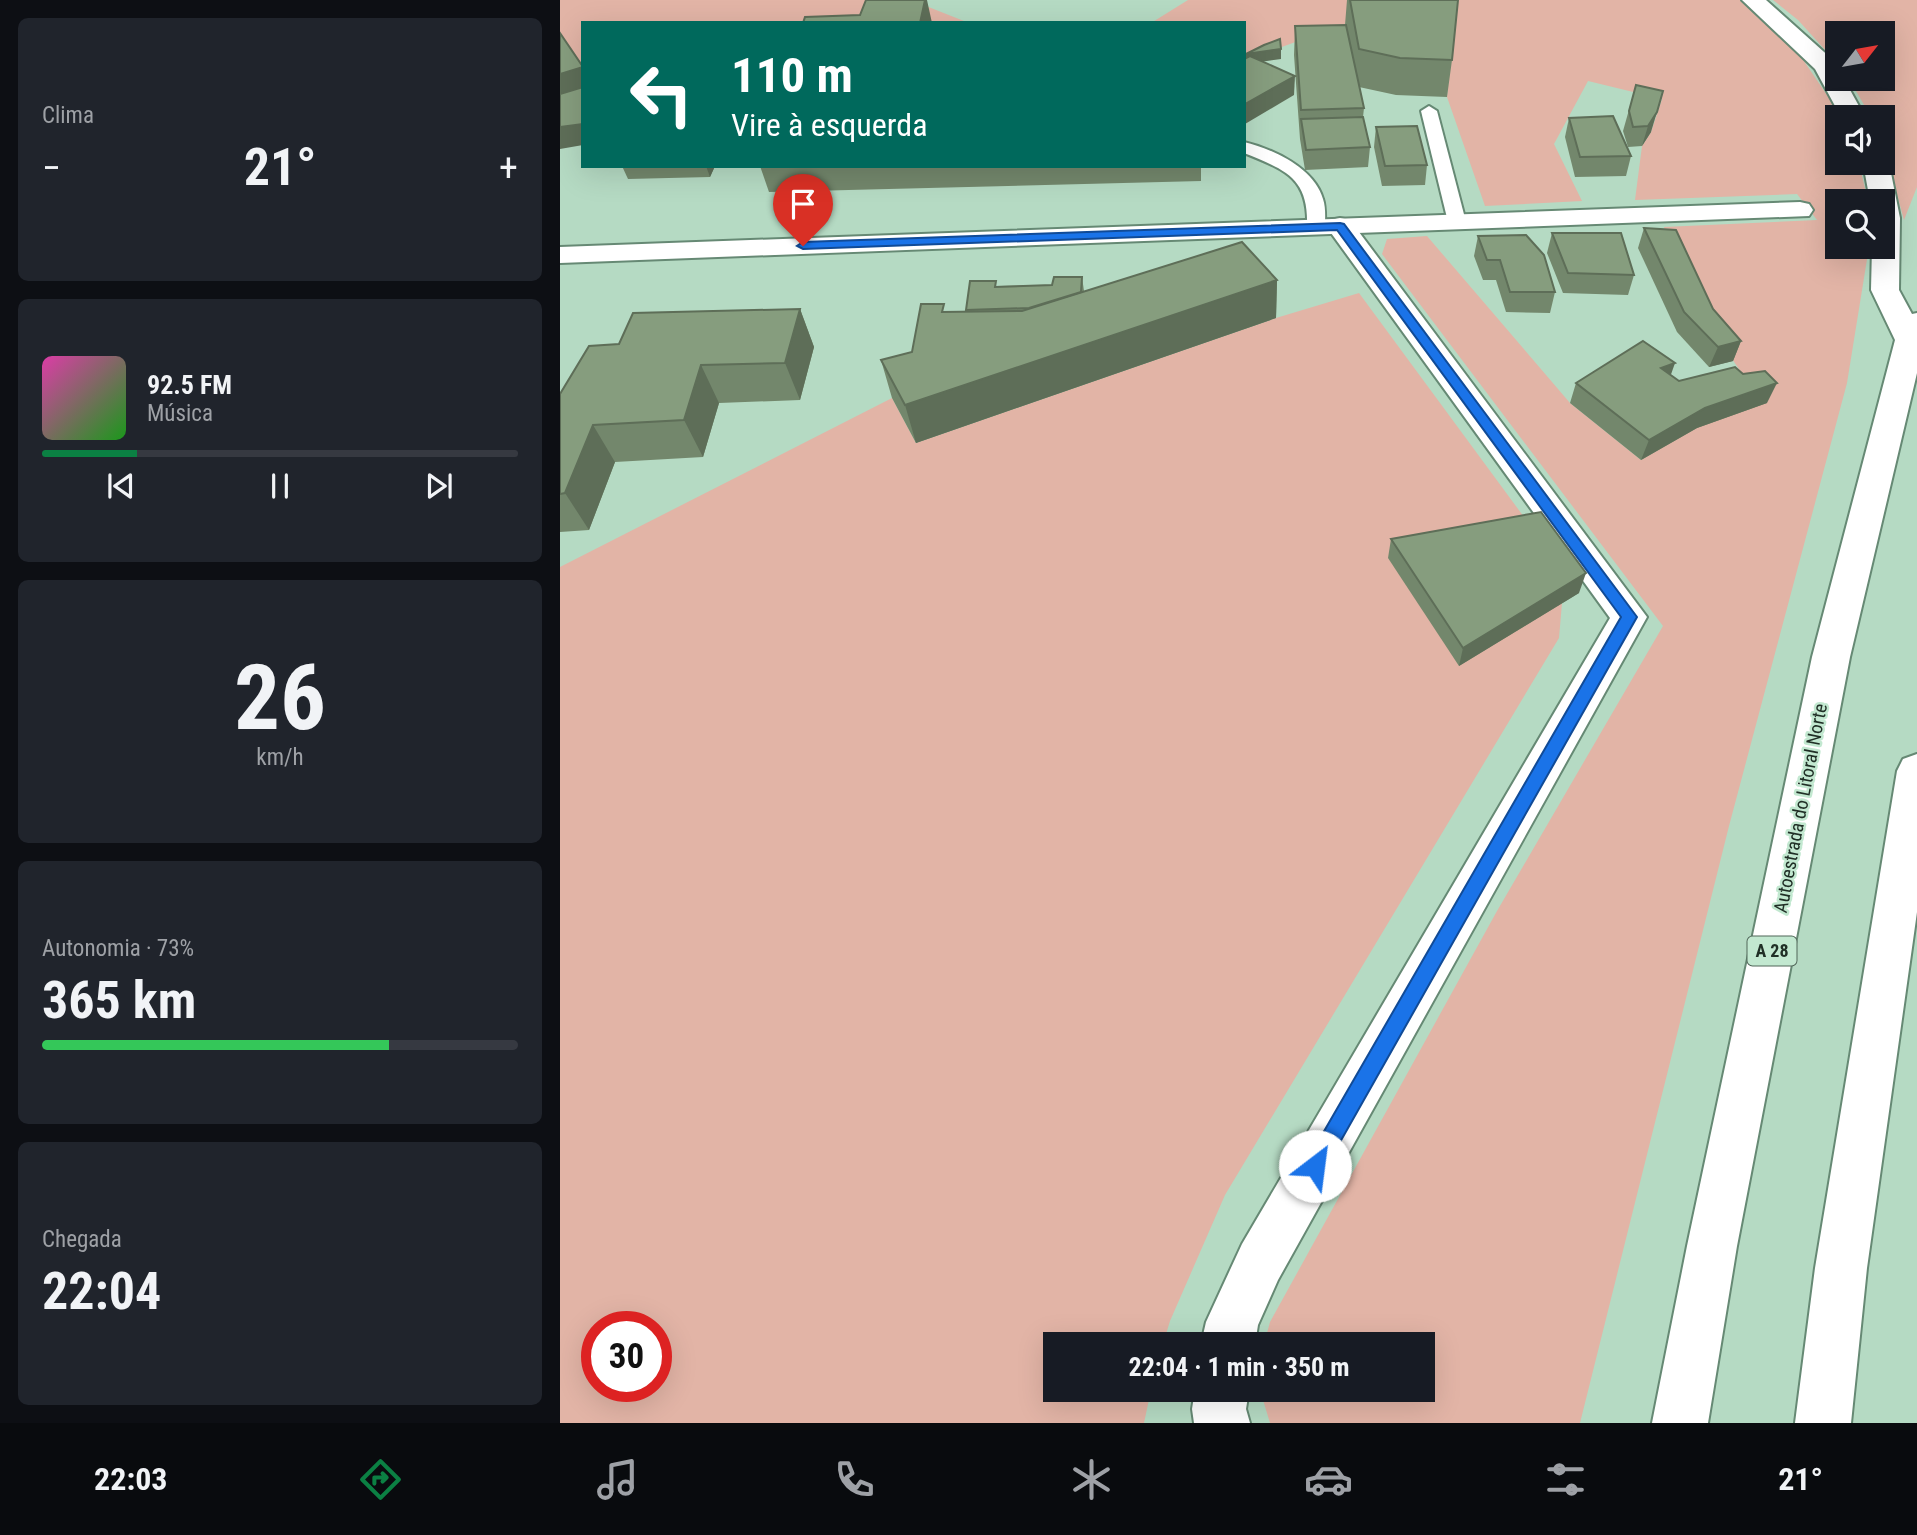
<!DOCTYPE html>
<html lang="pt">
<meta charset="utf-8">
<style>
:root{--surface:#171b24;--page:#20242c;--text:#f1f3f6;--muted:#9ea1a6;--line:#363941;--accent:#0b8043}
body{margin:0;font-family:"Roboto Condensed",sans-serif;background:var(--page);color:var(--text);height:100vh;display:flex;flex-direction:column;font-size:26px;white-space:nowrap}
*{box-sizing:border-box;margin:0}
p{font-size:23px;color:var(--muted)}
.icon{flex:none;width:38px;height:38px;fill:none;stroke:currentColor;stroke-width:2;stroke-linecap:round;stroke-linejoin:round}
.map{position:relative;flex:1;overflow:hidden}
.details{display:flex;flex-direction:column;gap:18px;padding:18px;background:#0d0f14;width:560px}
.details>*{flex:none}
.top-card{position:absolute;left:21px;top:21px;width:665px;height:147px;border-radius:0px;box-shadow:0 7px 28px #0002;background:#00695c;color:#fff;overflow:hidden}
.needle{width:46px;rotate:59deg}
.controls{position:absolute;left:1265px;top:21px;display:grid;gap:14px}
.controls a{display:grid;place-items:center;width:70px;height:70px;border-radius:0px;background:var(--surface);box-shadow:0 7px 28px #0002;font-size:35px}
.speed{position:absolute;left:21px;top:1311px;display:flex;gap:14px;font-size:35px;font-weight:700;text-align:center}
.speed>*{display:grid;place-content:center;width:91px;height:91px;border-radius:50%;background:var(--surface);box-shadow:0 7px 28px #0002;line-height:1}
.speed .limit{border:10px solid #d22;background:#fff;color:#111}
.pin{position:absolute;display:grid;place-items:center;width:60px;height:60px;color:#fff;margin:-72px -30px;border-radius:50% 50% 50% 0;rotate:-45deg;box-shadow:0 0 7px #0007}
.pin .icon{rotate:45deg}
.me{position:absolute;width:77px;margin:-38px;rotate:30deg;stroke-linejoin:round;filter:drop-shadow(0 0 5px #0008)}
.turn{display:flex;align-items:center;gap:24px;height:147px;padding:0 35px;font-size:32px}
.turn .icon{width:91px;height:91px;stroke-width:2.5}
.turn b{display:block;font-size:49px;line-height:60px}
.big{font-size:52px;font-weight:700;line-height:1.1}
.details .widget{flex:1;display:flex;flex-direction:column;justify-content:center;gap:10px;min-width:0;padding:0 24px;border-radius:10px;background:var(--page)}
.details .dial{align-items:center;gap:0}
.dial b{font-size:91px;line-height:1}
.song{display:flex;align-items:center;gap:21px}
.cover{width:84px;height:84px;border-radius:10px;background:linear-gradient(135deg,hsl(320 70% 55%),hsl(120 70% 35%))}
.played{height:7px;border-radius:4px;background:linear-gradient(90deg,var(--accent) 20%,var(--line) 20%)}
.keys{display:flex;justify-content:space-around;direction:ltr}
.heat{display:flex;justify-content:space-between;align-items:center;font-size:38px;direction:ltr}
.charge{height:10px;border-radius:5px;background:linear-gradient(90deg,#34c759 73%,var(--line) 0)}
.trip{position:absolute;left:483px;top:1332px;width:392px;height:70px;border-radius:0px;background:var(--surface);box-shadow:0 7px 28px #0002;font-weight:700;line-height:70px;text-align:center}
.tabs{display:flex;height:112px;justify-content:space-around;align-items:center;background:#090b0e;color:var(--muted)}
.tabs .icon{width:49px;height:49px}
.tabs .on{color:var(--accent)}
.tabs b{font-size:32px;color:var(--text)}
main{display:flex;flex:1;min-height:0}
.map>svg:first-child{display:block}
.green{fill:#e2b4a6;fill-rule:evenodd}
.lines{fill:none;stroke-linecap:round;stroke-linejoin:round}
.lane-casing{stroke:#668974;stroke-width:4}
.street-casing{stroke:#668974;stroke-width:4}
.secondary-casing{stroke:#668974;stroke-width:4}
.highway-casing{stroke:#668974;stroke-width:4}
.lane{fill:#fff;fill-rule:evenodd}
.street{fill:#fff;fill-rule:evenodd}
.secondary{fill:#fff;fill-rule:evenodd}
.highway{fill:#fff;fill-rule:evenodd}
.wall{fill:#73876c}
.shaded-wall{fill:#5e6e58}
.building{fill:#869d7e;stroke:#5e6e58;stroke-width:2}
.route{fill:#1a73e8;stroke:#114b97;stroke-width:2}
.labels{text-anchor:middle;stroke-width:5;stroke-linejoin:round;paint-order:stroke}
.shield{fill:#c2e8d0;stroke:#516659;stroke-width:2}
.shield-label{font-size:18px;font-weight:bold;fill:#202f26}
.street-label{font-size:19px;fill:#202f26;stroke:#c2e8d0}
</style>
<main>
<section class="details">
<div class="widget"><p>Clima</p>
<div class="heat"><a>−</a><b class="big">21°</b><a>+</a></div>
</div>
<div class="widget">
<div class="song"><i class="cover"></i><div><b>92.5 FM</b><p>Música</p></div></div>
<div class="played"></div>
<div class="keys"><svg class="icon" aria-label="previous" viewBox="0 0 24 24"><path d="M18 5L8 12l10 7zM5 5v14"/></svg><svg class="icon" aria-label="pause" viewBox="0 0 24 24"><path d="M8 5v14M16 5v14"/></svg><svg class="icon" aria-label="next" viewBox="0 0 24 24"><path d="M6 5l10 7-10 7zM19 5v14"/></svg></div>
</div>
<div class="widget dial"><b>26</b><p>km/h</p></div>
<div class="widget"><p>Autonomia · 73%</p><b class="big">365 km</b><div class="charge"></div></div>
<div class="widget"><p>Chegada</p><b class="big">22:04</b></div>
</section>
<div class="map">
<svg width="1357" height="1423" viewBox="0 0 1357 1423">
<rect width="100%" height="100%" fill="#b5dac3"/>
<g class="green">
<polygon points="0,0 358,0 366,6 409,23 374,23 364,19 326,23 23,23 23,78 0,44"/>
<polygon points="628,0 796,0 785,24 719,48 684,65 684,23 591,23"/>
<path d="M896,0h286l53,48 47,69h-4v46h21l9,38h-30v46h31l-22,136 -118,443 -149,597h-310l-10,-33h163v-46h-159l6,-22 227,-411 166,-285 -281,-372 5,-15 40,-3 143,167 71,57 114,-69c-30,-40 -81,-116 -91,-164l153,-7 -20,-26 -162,6 7,-54 9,-14 11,-33 -74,-18 -34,63 28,57 -97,5 -38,-109z"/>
<polygon points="1213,0 1357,0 1357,187 1344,220 1323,143 1323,117 1311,117 1289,79 1323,79 1323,33 1278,33 1277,63 1238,20"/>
<path d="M799,293l176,239 27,71 -3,35 -334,557 -55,126 -7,23h-108v46h96l-7,33h-584v-856l332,-169 24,45 360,-125zM37,1326h59v60h-59z"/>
</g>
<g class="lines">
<g class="lane-casing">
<g id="lane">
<polygon points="869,106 877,111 906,222 903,226 891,226 888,222 861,111"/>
<path d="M684,142c29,7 70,26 79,57 3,9 2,19 2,28l-3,4 -6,1 -9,-5c2,-49 -21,-57 -63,-74z"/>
</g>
</g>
<g class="street-casing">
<g id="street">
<polygon points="780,218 790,220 1087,617 718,1280 698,1325 695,1344 641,1344 646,1322 682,1244 1050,618 766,226 770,220"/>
<polygon points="635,1390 689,1390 686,1409 690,1423 634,1423 632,1409"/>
</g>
</g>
<g class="secondary-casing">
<polygon id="secondary" points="1240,202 1249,204 1253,210 1249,216 0,263 0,247"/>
</g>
<g class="highway-casing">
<g id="highway">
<polygon points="1182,0 1206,0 1273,60 1278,66 1278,79 1284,79 1305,117 1281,117 1255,69"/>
<polygon points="1323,157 1329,163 1340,218 1339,290 1352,314 1357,313 1357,373 1290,657 1177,1246 1148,1423 1092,1423 1127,1246 1252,657 1335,340 1311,290 1312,247 1323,247 1323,201 1310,201 1303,163 1323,163"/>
<polygon points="1357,754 1357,912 1307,1268 1291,1423 1235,1423 1255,1268 1337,771 1343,759"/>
</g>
</g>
<use href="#lane" class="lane"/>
<use href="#street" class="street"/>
<use href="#secondary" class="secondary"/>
<use href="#highway" class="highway"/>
</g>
<g class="wall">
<polygon points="787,0 898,0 892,60 887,97 836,95 799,87 804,108 803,117 810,147 808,167 745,170 740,139 734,55 735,26 785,25"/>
<polygon points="1076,85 1091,132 1082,146 1068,147 1063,131"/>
<polygon points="1009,118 1071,156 1066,176 1015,177 1005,137"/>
<polygon points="816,127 867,165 865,185 822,186 814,147"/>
<polygon points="62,166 155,166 150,177 68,179"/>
<polygon points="200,166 641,166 641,181 209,192"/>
<polygon points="1084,228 1181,341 1173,361 1149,367 1117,332 1078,248"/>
<polygon points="992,233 1074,275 1068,295 1003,293 987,253"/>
<polygon points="918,236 995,292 990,313 946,312 936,280 923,280 914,256"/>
<polygon points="522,277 524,291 717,280 716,318 356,443 332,398 321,360 352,352 406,312 406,310 437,286 492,285"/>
<polygon points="240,309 254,347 240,400 159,403 143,457 55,462 29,530 0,532 0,394 59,344"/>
<polygon points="1111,375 1119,381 1207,403 1137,428 1081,460 1010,403 1016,383"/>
<polygon points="831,539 1019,593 899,666 828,558"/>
</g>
<g class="shaded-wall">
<polygon points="365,0 367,0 372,23 360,23"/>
<polygon points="721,49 721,59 686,64 686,54"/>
<polygon points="23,67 23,109 0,116 0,74"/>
<polygon points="735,76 734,95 685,124 685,104"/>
<polygon points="1097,112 1091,132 1082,146 1088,126"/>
<polygon points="23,124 23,145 0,149 0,127"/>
<polygon points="146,166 155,166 150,177"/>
<polygon points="717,280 716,318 356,443 345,405"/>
<polygon points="240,309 254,347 240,400 225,363"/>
<polygon points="1181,341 1173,361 1149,367 1158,347"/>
<polygon points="1115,363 1108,383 1101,368"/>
<polygon points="141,365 159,403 143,457 124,420"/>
<polygon points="1217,383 1207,403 1137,428 1081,460 1089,440 1145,408"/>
<polygon points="33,425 55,462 29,530 5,493"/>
<polygon points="1026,573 1019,593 899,666 903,648"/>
</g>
<g class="building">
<polygon points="306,0 365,0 360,23 243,23 245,17 300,15"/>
<polygon points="790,0 898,0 892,60 840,58 799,49"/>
<polygon points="786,25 804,108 741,110 735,26"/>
<polygon points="0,33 23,67 0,74"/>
<polygon points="720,39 721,49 686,54 704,45"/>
<polygon points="690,56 735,76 685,104 684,59"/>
<polygon points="1076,85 1103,91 1097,112 1088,126 1073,127 1069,111"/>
<polygon points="23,87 23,124 0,127 0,94"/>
<polygon points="1053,116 1071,156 1020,157 1009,118"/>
<polygon points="803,117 810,147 746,150 741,119"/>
<polygon points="857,126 867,165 825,166 816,127"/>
<polygon points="1084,228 1116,230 1153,309 1181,341 1158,347 1124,312"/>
<polygon points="992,233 1061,233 1074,275 1008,273"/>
<polygon points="966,235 984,255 995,292 950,292 940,260 927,260 918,236"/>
<polygon points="682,242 717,280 345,405 321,360 352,352 361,304 384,304 382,312 462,311"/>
<polygon points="494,277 522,277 521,292 469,308 406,310 410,281 436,281 435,287 492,285"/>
<polygon points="240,309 225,363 141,365 124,420 33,425 5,493 0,494 0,394 29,346 59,344 73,313"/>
<polygon points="1083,341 1115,363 1101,368 1119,381 1175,367 1183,374 1205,371 1217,383 1145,408 1089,440 1016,383"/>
<polygon points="981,512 1026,573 903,648 831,539"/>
</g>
<polygon class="route" points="780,223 784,224 1077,617 762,1174 755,1177 748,1174 745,1166 748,1159 1061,617 777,230 243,249 237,246 243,242"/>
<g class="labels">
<rect class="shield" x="1187.5" y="936.5" width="49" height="29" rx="5"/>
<g class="shield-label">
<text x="1212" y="957">A 28</text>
</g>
<g class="street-label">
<text transform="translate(1240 808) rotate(-79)" y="7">Autoestrada do Litoral Norte</text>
</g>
</g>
</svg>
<div class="controls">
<a><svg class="needle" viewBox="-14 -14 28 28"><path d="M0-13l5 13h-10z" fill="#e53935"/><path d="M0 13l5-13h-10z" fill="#9ea1a6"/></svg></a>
<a><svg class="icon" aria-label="sound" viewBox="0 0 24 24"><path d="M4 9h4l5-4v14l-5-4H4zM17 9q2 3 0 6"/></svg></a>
<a><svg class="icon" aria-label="search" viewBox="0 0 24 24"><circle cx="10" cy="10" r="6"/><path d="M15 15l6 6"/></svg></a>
</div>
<div class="speed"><div class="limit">30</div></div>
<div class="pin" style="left:243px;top:246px;background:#d93025"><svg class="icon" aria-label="arrive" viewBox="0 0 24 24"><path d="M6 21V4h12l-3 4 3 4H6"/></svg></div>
<svg class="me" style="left:755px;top:1166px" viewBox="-20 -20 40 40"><circle r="19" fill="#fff"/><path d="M0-13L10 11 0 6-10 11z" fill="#1a73e8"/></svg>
<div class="trip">22:04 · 1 min · 350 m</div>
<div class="top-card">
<div class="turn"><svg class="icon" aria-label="left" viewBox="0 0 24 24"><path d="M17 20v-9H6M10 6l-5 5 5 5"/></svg><div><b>110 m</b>Vire à esquerda</div></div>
</div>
</div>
</main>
<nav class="tabs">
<b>22:03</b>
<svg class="icon on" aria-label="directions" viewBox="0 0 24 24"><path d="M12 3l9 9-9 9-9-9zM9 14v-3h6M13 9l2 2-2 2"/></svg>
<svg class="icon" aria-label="music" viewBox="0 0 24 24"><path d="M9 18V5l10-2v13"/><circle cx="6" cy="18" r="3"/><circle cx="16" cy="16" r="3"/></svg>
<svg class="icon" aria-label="phone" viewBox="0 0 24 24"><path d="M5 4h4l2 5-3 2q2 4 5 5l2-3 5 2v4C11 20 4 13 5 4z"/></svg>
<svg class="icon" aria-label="climate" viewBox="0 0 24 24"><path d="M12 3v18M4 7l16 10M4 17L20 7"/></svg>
<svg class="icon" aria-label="car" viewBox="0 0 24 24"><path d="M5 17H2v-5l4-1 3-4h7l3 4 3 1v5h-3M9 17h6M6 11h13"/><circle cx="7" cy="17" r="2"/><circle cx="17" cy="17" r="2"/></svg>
<svg class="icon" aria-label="filters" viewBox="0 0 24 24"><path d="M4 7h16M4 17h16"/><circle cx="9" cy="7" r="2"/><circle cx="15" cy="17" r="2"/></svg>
<b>21°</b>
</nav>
